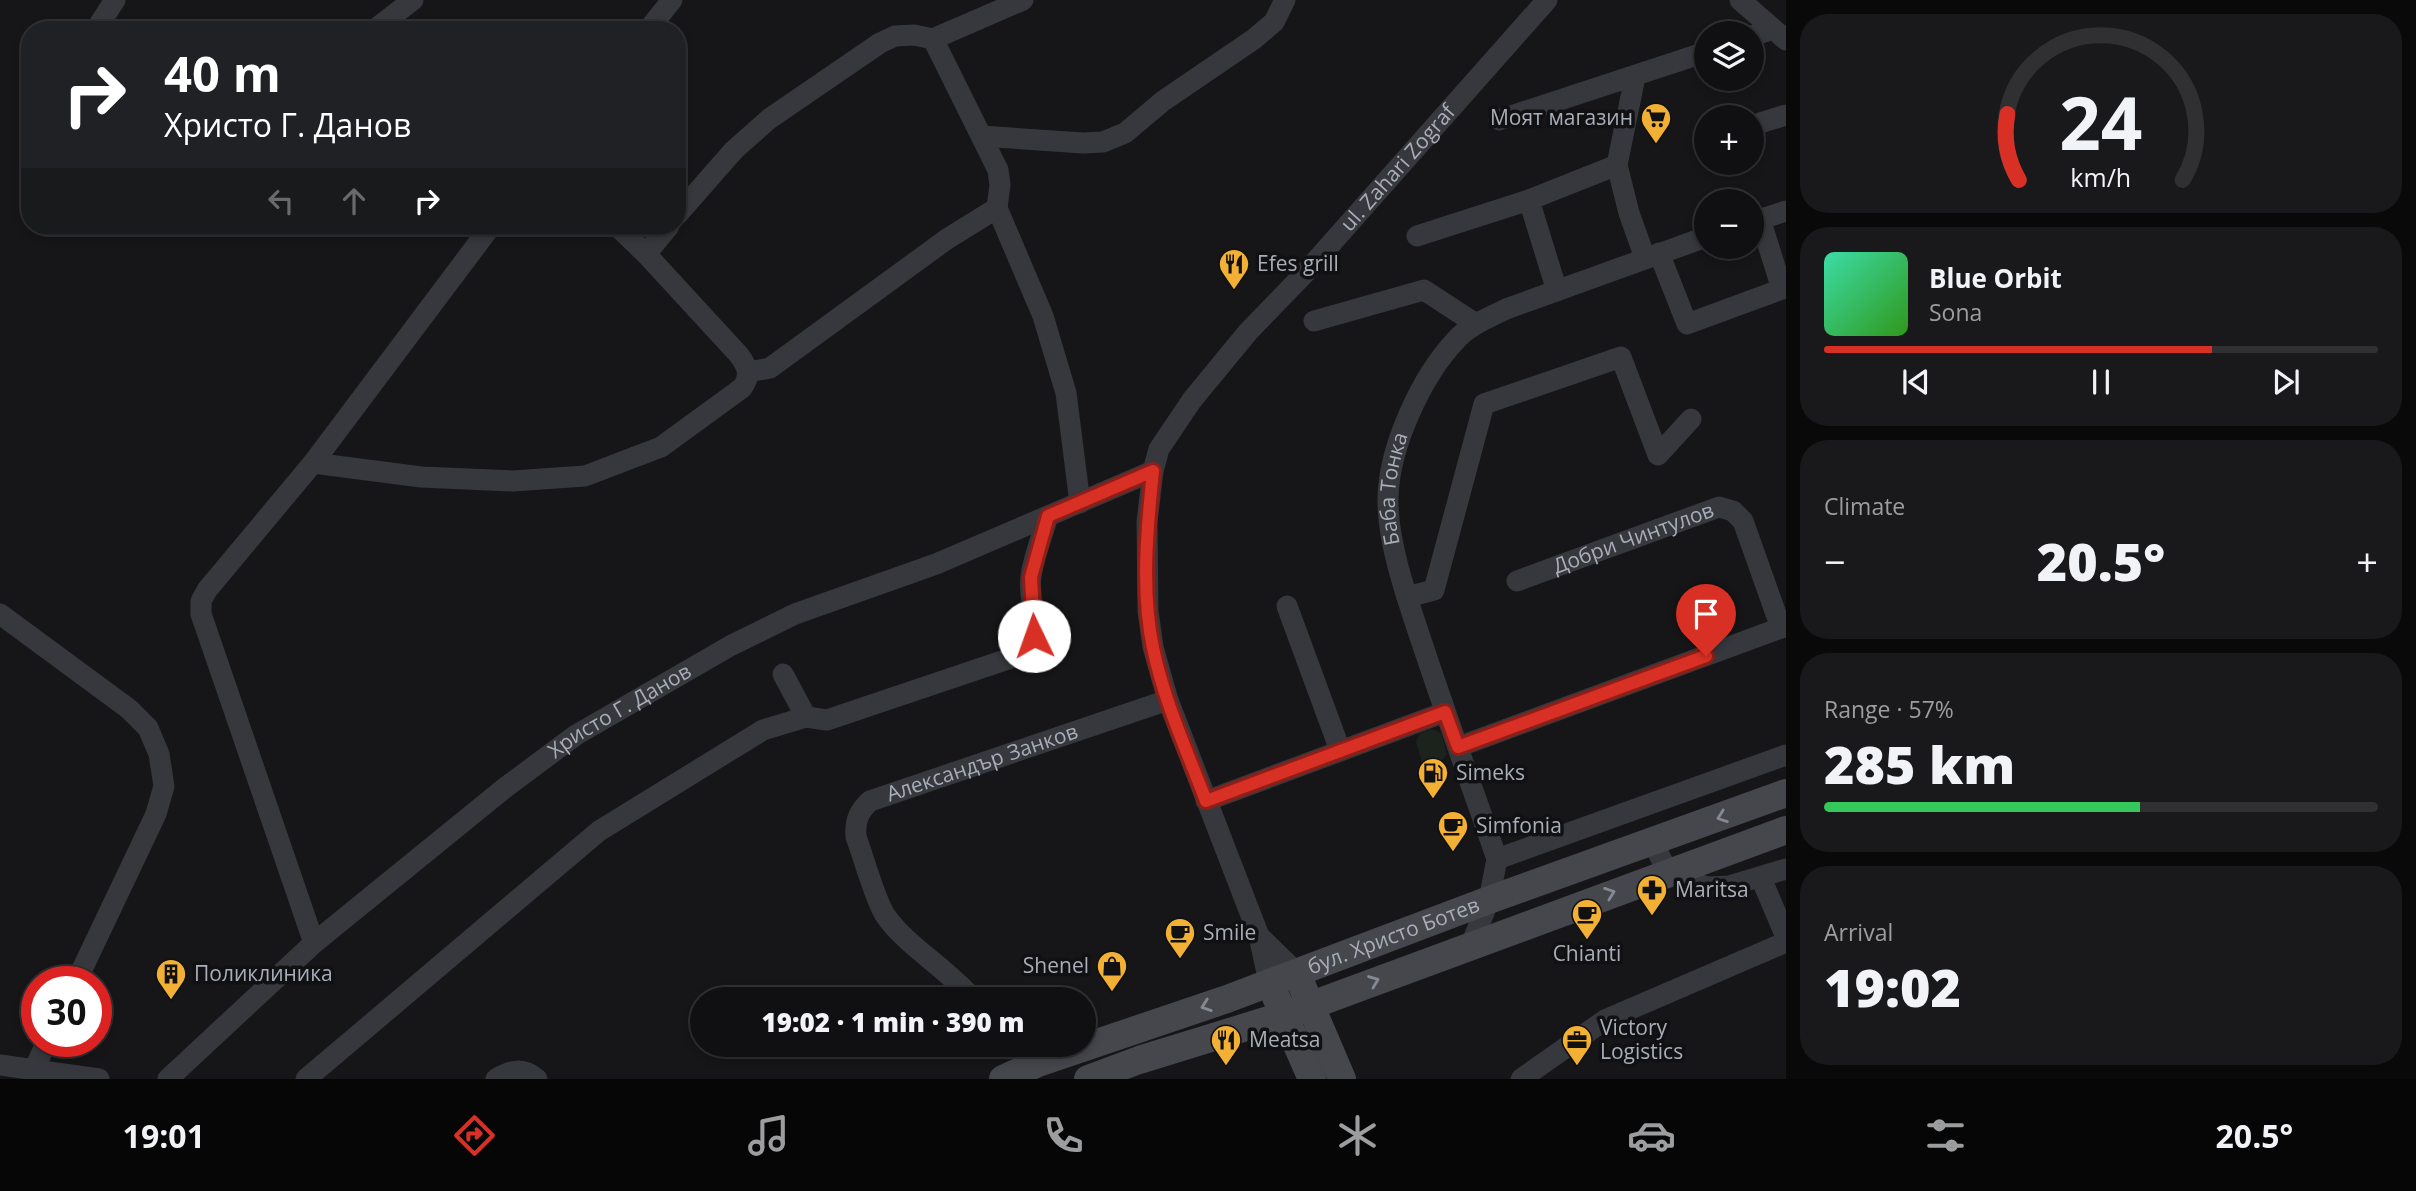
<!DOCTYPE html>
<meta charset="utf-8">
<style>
:root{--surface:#101012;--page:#19191b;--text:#f1f3f6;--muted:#9c9d9f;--line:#303032;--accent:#d93025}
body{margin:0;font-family:"Open Sans",sans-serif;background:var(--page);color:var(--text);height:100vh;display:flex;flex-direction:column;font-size:26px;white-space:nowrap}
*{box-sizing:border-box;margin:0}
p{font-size:23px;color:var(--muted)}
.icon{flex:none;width:38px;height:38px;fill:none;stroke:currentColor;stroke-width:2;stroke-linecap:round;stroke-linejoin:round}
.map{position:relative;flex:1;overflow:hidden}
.side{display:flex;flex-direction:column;gap:14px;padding:14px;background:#09090a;width:630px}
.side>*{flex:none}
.guide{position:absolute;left:21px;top:21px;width:665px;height:214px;border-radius:28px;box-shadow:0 4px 10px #0003,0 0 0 2px var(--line);background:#202124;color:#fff;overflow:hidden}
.fabs{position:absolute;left:1694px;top:21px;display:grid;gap:14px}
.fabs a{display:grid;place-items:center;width:70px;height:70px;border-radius:50%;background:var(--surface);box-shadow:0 4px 10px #0003,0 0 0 2px var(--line);font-size:35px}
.speed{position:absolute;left:21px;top:966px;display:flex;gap:14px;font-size:35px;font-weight:700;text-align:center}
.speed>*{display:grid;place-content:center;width:91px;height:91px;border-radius:50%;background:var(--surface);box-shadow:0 4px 10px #0003,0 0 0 2px var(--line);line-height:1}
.speed .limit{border:10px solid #d22;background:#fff;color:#111}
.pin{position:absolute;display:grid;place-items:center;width:60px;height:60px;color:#fff;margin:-72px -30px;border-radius:50% 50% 50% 0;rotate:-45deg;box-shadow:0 0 7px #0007}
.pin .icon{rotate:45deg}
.me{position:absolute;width:77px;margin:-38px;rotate:357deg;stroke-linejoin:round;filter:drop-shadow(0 0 5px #0008)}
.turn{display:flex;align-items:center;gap:24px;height:147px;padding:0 28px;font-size:32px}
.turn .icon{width:91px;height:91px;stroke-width:2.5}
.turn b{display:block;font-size:49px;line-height:60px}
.lanes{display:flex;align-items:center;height:66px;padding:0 28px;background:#0003;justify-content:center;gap:35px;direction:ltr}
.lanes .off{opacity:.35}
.big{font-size:52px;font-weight:800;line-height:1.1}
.side .card{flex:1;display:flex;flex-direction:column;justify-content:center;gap:10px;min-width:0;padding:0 24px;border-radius:28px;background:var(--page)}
.side .dial{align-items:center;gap:0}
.dial svg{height:182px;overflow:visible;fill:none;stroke:var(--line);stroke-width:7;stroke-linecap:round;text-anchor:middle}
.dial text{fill:var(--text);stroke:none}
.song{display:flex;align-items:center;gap:21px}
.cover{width:84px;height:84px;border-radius:10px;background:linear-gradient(135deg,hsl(160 70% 55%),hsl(110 70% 35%))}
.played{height:7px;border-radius:4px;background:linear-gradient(90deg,var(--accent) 70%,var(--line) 70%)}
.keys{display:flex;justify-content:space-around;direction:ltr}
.heat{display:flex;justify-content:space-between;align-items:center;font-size:38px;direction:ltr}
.charge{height:10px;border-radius:5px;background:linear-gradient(90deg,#34c759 57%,var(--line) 0)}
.trip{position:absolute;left:690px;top:987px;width:406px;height:70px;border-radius:35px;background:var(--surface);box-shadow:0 4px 10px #0003,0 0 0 2px var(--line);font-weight:800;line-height:70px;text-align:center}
.tabs{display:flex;height:112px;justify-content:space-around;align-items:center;background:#060607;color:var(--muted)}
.tabs .icon{width:49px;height:49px}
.tabs .current{color:var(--accent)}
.tabs b{font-size:32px;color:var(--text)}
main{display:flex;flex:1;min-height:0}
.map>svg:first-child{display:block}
.green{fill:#1c231d}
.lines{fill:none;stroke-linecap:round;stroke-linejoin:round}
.street{stroke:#37383d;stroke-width:21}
.secondary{stroke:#45474d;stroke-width:28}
.oneway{stroke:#858993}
.route-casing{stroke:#8d1f18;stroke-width:18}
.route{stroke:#d93025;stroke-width:12}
.labels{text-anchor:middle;stroke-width:7;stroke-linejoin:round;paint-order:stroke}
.poi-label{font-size:21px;fill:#a8adb8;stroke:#111113;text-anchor:start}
.street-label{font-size:21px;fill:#a8adb8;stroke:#111113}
</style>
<main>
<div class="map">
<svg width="1786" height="1079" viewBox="0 0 1786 1079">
<rect width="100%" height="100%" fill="#161618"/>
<path class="green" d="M1432,729l9,4 6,21c-7,10 -14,13 -25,8l-6,-20 4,-9z"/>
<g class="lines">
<g class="street">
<polyline points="1740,0 1786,40"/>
<polyline points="100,30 100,23 115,0"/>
<polyline points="374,30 413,0"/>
<polyline points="648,30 672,0"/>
<polyline points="1752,36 1773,29"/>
<polyline points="933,39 998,170 1000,185 997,208 1043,316 1066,393 1080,503"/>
<polyline points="1635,77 1617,165 1629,213 1645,258"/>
<polyline points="1499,120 1706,52"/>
<polyline points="1760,123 1786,115"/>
<polyline points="981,136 1083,143 1103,142 1125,133 1163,101 1254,39 1274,22 1285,0"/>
<polyline points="1529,200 1557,291"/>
<polyline points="677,215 734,150 769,119 880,43 895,36 914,35 933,39 1023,0"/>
<polyline points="1752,222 1786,211"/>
<polyline points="1417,236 1529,200 1617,165"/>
<polyline points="1659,253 1687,324 1782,289 1760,219"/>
<polyline points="646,254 669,226"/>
<polyline points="1314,321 1424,290 1476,324"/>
<polyline points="748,372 770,368 947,239 997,208"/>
<path d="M313,463l108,14 92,4 72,-5 76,-29 81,-59c9,-12 6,-21 -3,-33l-93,-101 -29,-28"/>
<path id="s1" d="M1517,581l202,-74 14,4 10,10 38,107"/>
<polyline points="1407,597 1434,590 1484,404 1621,357 1658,455 1691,419"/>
<polyline points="1287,606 1340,750"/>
<polyline points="0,614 129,709 148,728 159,754 164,786 156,814 76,982"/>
<polyline points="783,674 806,717"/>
<polyline points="1458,747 1786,626"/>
<polyline points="1206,801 1445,712"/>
<polyline points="1653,843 1668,872 1689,882 1708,887 1729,886 1786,869"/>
<polyline points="1497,859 1786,755"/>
<polyline points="1761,878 1786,937"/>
<polyline points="1259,936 1296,972"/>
<polyline points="314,943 201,614 201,601 207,590 313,463 491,226"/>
<path id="s2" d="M1471,945l18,-45 8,-41c-25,-72 -51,-144 -75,-216 -14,-42 -35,-100 -34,-145 1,-51 33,-121 68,-158 13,-15 33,-22 50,-31l200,-72"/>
<path id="s3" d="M1269,982l-10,-46 -91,-236 -15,-53 -5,-36 -1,-89 6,-51 6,-22 33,-49 56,-68 58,-60 241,-272"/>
<path id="s4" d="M973,999c-25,-30 -68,-54 -88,-84 -11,-18 -21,-57 -29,-78 -1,-16 2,-25 14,-36l298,-101"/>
<polyline points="0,1065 99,1079"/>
<polyline points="34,1070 47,1041"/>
<path id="s5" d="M168,1079l146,-136 192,-156 70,-52 154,-89 65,-32 141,-50 217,-93"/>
<path d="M306,1079l293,-248 164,-101 43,-13 21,3 193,-65c26,-25 7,-49 11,-79 3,-20 11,-40 17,-60"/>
<path d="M496,1079c15,-9 27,-12 41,0"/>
<polyline points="1521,1079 1605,1020 1786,942"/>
</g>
<g class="secondary">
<polyline points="1303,988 1342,1079"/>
<polyline points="1276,997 1312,1079"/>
<path id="s6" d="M1003,1079l35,-16 189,-64 262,-99 297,-107"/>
<polyline points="1088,1079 1139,1060 1285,1015 1786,830"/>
</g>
</g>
<defs><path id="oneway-chevron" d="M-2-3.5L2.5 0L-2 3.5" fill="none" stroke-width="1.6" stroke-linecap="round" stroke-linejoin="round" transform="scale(1.75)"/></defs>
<g class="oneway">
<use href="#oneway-chevron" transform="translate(1722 817) rotate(160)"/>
<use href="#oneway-chevron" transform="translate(1610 893) rotate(-20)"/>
<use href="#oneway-chevron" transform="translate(1374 981) rotate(-21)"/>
<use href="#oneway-chevron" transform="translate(1206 1006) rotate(161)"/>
</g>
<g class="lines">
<g class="route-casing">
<path id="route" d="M1034,636l-3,-59 17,-61 105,-45c-6,58 -12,120 0,177 11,53 34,103 53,153l239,-89 13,35 248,-91"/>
</g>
<use href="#route" class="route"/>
</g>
<defs>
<g id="supermarket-pin" transform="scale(1.575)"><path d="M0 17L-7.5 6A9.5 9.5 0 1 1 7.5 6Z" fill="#f2b134" stroke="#111113"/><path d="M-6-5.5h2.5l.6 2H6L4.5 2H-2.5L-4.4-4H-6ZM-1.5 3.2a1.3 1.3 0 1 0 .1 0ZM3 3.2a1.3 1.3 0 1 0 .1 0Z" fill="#111"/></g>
<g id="restaurant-pin" transform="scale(1.575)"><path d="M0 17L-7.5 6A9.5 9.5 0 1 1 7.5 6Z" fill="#f2b134" stroke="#111113"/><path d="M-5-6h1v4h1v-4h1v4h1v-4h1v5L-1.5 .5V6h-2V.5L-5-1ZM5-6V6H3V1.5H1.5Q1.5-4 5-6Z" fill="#111"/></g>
<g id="fuel-pin" transform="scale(1.575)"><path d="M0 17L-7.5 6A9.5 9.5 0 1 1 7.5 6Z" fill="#f2b134" stroke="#111113"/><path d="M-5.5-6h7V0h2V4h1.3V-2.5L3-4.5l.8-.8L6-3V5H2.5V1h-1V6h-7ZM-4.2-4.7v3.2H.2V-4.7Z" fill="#111"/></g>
<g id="cafe-pin" transform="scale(1.575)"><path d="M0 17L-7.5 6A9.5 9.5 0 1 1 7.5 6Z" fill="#f2b134" stroke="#111113"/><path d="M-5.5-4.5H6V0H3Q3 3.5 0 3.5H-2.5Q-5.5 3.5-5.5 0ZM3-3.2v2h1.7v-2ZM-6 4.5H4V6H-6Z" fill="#111"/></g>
<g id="pharmacy-pin" transform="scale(1.575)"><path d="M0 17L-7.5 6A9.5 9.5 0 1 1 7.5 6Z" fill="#f2b134" stroke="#111113"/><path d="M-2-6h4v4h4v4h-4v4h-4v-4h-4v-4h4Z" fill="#111"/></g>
<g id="shop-pin" transform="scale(1.575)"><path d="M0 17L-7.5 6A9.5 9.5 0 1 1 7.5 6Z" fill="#f2b134" stroke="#111113"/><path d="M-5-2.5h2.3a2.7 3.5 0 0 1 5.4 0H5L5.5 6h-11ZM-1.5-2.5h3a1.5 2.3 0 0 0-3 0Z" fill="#111"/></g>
<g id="building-pin" transform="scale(1.575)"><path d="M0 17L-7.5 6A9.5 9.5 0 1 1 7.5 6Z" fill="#f2b134" stroke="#111113"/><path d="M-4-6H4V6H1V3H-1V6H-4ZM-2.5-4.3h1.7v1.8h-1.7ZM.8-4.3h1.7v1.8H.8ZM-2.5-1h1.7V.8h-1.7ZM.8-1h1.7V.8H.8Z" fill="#111"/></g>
<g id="office-pin" transform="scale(1.575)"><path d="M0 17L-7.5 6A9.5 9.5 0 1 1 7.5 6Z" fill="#f2b134" stroke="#111113"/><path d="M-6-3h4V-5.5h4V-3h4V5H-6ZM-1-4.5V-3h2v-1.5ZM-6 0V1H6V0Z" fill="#111"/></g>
</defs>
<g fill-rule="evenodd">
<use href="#supermarket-pin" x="1656" y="118"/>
<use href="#restaurant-pin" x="1234" y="264"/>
<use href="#fuel-pin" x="1433" y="773"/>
<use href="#cafe-pin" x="1453" y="826"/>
<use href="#pharmacy-pin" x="1652" y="890"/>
<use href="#cafe-pin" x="1587" y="914"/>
<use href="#cafe-pin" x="1180" y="933"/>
<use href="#shop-pin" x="1112" y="966"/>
<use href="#building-pin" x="171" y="974"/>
<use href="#restaurant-pin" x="1226" y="1040"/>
<use href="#office-pin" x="1577" y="1040"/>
</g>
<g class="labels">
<g class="poi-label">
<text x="1633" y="125" text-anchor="end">Моят магазин</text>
<text x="1257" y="271">Efes grill</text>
<text x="1456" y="780">Simeks</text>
<text x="1476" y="833">Simfonia</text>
<text x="1675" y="897">Maritsa</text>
<text x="1203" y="940">Smile</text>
<text x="1587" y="961" text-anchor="middle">Chianti</text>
<text x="1089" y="973" text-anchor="end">Shenel</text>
<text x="194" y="981">Поликлиника</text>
<text x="1600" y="1035">Victory<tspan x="1600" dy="24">Logistics</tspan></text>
<text x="1249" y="1047">Meatsa</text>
</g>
<g class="street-label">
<text dy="7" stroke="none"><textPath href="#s3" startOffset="924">ul. Zahari Zograf</textPath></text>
<text dy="7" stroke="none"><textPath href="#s2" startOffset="478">Баба Тонка</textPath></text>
<text dy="7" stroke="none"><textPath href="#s1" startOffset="124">Добри Чинтулов</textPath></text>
<text dy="7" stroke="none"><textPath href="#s5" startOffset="584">Христо Г. Данов</textPath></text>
<text dy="7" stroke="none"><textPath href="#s4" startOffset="364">Александър Занков</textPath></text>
<text dy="7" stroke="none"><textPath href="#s6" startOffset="416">бул. Христо Ботев</textPath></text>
</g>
</g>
</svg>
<div class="fabs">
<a><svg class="icon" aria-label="layers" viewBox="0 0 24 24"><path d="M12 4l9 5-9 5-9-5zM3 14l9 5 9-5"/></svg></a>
<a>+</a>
<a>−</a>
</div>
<div class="speed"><div class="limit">30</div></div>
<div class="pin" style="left:1706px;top:656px;background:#d93025"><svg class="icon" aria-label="arrive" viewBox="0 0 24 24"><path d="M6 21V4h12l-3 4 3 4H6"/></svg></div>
<svg class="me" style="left:1034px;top:636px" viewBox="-20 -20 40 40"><circle r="19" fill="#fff"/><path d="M0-13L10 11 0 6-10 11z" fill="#d93025"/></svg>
<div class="trip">19:02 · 1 min · 390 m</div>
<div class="guide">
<div class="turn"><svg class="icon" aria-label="right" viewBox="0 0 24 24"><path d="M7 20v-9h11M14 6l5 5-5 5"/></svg><div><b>40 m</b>Христо Г. Данов</div></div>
<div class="lanes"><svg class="icon off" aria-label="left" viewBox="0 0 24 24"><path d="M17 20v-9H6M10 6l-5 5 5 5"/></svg><svg class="icon off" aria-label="ahead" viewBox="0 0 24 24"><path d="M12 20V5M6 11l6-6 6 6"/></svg><svg class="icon" aria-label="right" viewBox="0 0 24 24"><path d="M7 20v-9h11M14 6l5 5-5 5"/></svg></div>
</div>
</div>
<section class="side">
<div class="card dial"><svg viewBox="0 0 100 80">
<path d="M14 69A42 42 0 1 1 86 69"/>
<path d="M14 69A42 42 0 0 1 9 40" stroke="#d93025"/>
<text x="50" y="56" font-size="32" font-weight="700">24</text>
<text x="50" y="72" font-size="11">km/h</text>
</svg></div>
<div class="card">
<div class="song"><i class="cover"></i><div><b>Blue Orbit</b><p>Sona</p></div></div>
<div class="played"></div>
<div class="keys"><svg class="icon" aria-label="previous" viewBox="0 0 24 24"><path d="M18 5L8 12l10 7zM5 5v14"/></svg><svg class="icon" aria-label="pause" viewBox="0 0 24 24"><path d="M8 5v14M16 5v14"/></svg><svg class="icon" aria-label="next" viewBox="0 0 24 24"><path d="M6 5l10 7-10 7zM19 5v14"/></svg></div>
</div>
<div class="card"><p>Climate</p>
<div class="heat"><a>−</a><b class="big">20.5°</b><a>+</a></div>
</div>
<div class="card"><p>Range · 57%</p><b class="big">285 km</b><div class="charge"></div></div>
<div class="card"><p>Arrival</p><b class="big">19:02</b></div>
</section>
</main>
<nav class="tabs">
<b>19:01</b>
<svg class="icon current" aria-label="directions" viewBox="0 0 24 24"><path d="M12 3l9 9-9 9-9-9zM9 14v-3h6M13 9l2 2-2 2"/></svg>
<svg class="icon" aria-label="music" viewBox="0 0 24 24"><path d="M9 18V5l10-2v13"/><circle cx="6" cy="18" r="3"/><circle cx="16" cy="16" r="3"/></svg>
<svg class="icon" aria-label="phone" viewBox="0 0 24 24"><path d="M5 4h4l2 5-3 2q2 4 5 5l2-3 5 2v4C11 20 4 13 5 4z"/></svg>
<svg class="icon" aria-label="climate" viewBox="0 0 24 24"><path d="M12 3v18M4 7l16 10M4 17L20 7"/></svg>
<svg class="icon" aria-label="car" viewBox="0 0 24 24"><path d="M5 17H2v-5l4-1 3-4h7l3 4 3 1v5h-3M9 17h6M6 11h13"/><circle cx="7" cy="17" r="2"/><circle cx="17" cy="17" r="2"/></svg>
<svg class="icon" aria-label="filters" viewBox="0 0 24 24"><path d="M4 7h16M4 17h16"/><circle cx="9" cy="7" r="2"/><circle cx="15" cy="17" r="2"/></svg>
<b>20.5°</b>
</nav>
